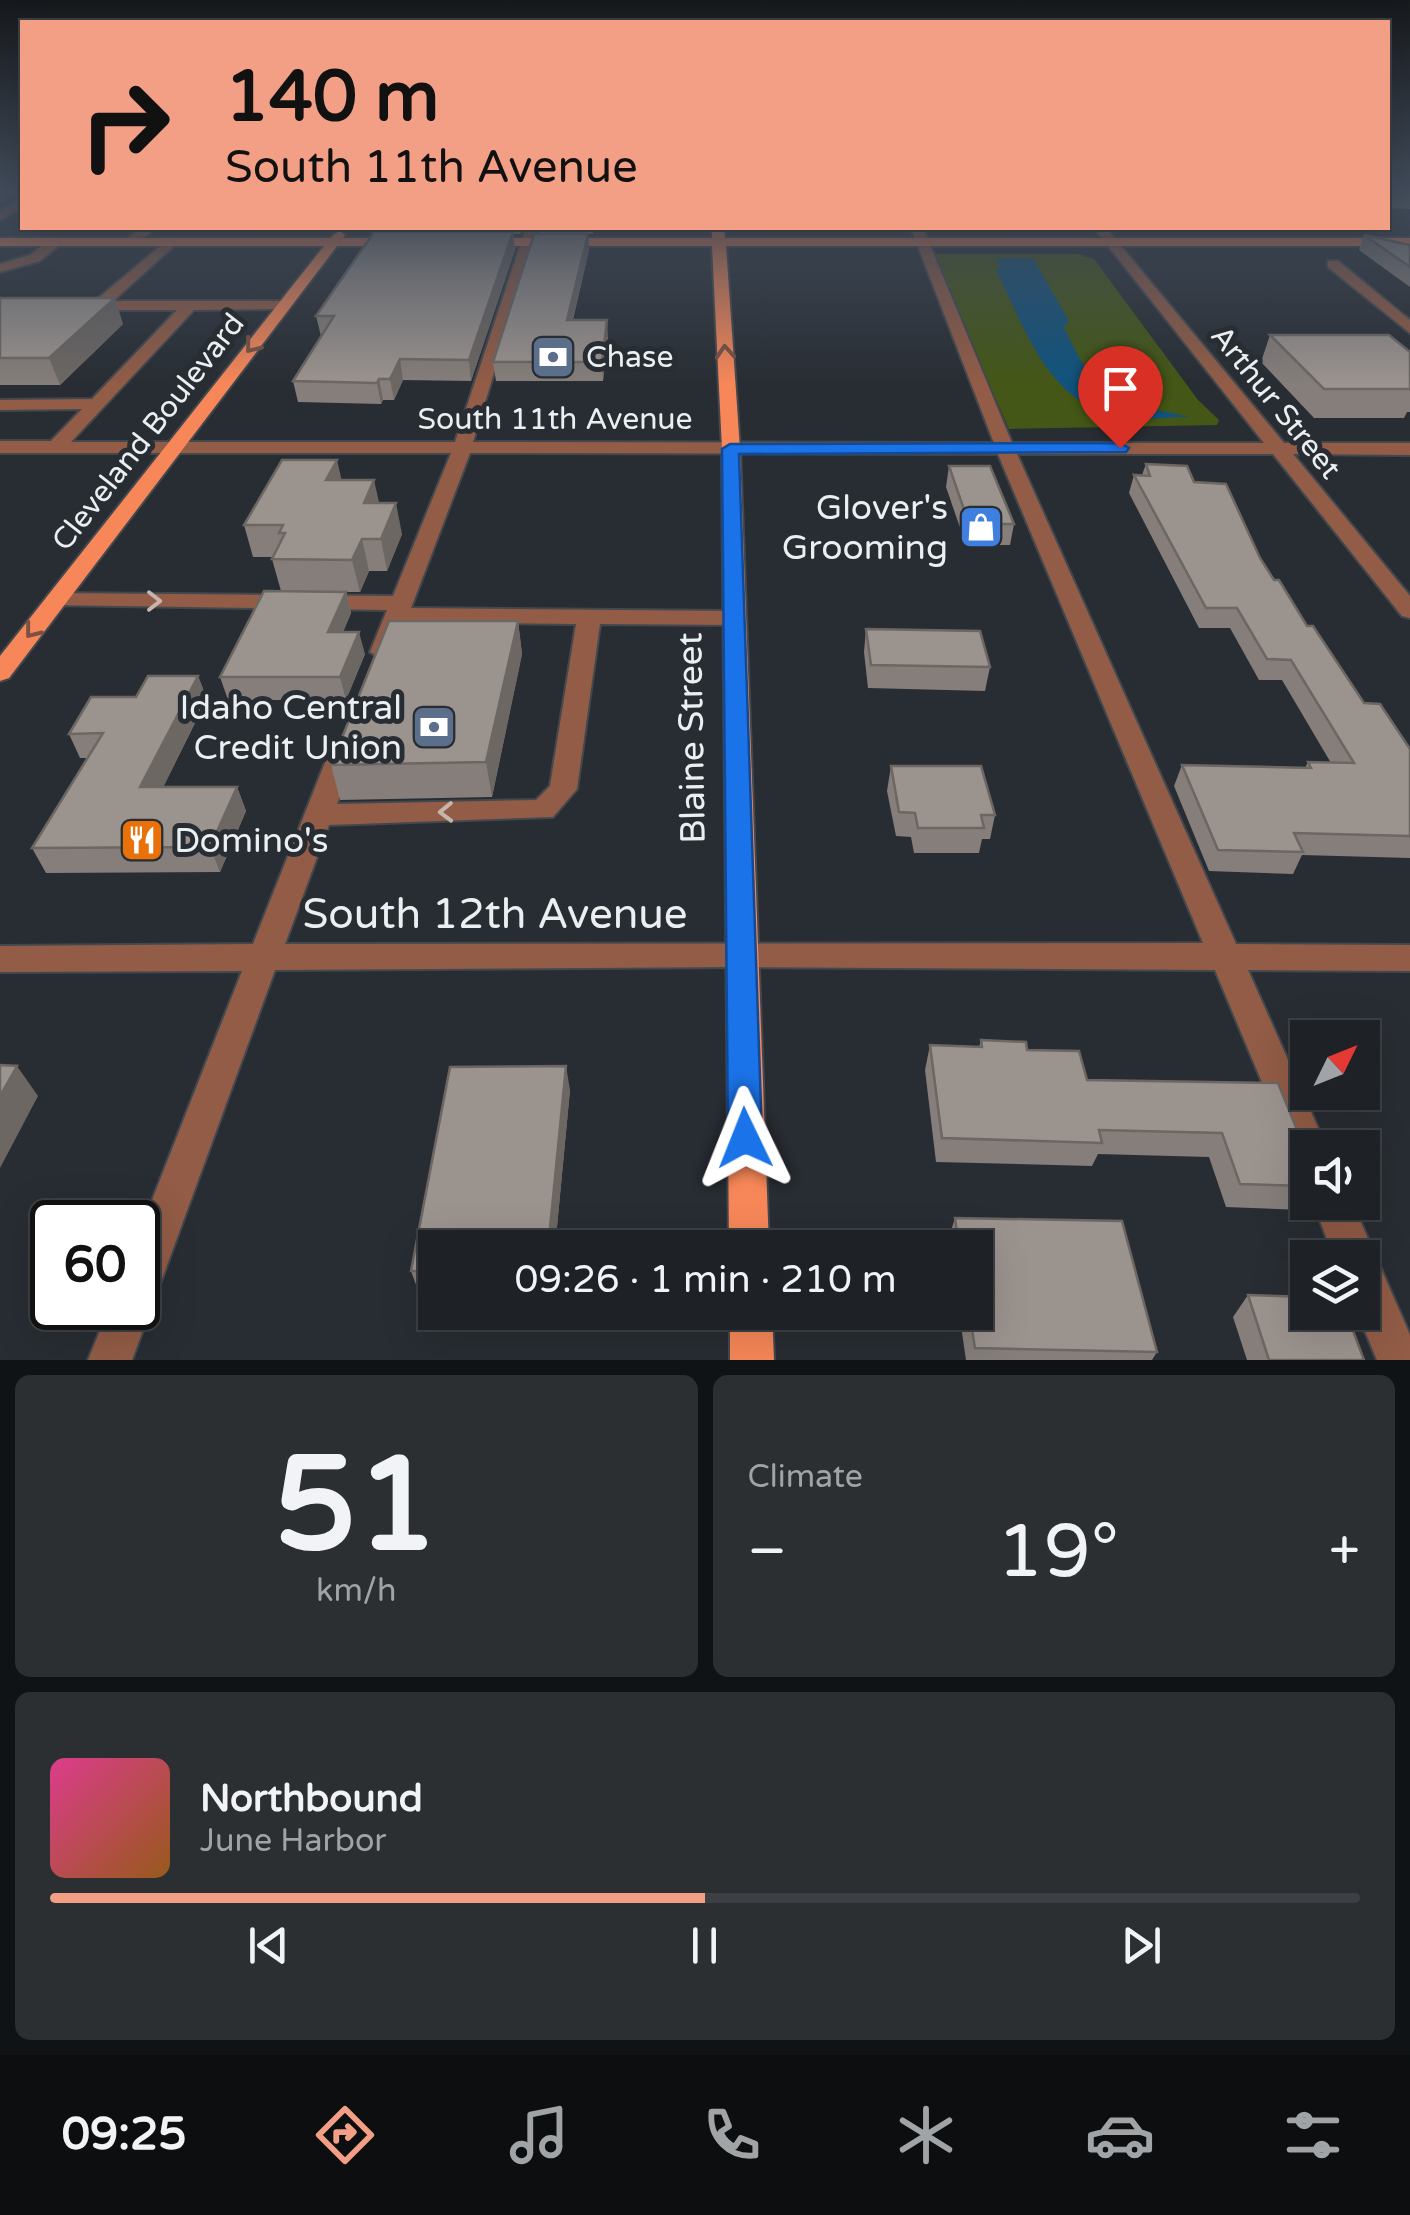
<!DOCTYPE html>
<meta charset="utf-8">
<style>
:root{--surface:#1e2226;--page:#2b2f32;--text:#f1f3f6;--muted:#a1a4a7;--line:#3c3f43;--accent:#f39f86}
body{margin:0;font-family:"Varela Round",sans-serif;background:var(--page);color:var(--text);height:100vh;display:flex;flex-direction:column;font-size:38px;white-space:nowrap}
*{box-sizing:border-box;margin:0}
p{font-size:32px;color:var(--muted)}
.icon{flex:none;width:55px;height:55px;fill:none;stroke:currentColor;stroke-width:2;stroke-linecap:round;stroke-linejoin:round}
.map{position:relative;height:1360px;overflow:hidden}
.details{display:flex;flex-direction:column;gap:15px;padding:15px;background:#101315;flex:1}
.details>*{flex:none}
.hud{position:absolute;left:20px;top:20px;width:1370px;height:210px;border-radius:0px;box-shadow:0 10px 40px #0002,0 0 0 2px var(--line);background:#f39f86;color:#111;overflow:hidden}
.needle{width:65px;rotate:47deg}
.fabs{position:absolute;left:1290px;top:1020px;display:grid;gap:20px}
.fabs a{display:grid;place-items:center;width:90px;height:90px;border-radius:0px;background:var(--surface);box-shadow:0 10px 40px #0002,0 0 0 2px var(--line);font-size:50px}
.speed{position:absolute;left:30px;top:1200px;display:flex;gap:20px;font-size:50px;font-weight:700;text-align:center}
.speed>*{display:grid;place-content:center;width:130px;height:130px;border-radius:50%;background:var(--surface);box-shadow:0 10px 40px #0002,0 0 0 2px var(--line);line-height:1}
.speed .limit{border:5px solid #111;border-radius:15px;background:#fff;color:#111}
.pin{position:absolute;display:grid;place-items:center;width:85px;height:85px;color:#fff;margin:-102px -42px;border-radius:50% 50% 50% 0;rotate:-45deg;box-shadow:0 0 10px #0007}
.pin .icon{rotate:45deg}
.me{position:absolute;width:110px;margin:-55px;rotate:358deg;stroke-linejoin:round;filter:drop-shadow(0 0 8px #0008)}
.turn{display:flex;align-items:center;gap:35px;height:210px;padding:0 40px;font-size:45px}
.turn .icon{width:130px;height:130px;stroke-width:2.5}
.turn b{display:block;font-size:70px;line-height:85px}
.big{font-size:75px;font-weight:600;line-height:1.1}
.details .tile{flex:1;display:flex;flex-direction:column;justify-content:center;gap:15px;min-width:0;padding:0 35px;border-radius:15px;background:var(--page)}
.details .dial{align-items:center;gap:0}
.dial b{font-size:130px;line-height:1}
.song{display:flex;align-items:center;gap:30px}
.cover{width:120px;height:120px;border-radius:15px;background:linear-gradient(135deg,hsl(330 70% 55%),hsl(30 70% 35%))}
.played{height:10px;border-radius:5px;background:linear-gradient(90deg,var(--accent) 50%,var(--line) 50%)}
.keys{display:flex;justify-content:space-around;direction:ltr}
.heat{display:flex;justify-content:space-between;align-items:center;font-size:55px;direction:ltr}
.details .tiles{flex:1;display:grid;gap:15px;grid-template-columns:1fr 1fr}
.tile:last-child{grid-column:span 2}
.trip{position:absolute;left:418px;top:1230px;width:575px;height:100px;border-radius:0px;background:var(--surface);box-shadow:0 10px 40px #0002,0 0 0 2px var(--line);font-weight:600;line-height:100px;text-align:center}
.dock{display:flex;height:160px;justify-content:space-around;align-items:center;background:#0c0e0f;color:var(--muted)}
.dock .icon{width:70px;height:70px}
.dock .current{color:var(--accent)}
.dock b{font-size:45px;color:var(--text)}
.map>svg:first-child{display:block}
.green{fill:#445716}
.water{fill:#11537d}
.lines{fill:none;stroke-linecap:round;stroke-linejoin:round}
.minor-casing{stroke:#43484e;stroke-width:4}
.major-casing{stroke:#43484e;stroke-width:4}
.minor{fill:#925c46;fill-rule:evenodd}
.major{fill:#f78758;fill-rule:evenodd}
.wall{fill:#857e7a}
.shaded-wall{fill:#6c6763}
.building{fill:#9b938e;stroke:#6c6763;stroke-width:2.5}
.oneway{stroke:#7b5142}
.oneway2{stroke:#c7b4ad}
.route{fill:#1a73e8;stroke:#114b97;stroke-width:2.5}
.labels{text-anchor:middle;stroke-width:10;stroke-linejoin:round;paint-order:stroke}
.far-poi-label{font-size:30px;fill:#ebeff2;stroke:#282d33;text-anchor:start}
.far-street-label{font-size:30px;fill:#ebeff2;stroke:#282d33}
.poi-label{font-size:35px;fill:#ebeff2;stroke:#282d33;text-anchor:end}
.street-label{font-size:35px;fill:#ebeff2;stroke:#282d33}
.near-street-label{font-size:42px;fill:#ebeff2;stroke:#282d33}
</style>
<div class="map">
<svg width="1410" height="1360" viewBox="0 0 1410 1360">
<rect width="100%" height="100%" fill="#282d33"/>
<polygon class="green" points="932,254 1078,254 1094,259 1198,400 1219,420 1217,425 1009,429"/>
<path class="water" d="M997,258h36l36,63 -5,6c35,76 47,72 125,90 -24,0 -55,5 -77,-1 -67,-19 -88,-91 -116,-146l4,-3z"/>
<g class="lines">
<g class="minor-casing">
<g id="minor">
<polygon points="22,198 22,207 0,220 0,211"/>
<polygon points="142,228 155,228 136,245 126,245 126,239"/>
<path d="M526,228h12l-65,214 521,1 -83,-215h12l89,215h252l-170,-215h12l178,215h126v12l-117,-1 117,142v22l-8,-2 -129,-162h-256l219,490 174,1v26l-162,-1 79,178h-19v18l-13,-5 -80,-191 -475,-3 -465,3 -116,317 -10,16 2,5 -19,52h-44l21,-52h29v-72l104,-265 -242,1v-26l253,-2 79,-199 4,-6h18l4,6 -21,59 199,-4 14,-14 26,-162 -170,-2 -12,30 -12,7 -12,-7 17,-42 -339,-5 -3,-5 3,-5 8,-2 337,3 58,-143h-451v-12h51l31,-32 -82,1v-10l92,-1 85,-89h-93l-7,-4 18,-5 75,-63 7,4 -2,3 -62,56h171l7,4 -7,4 -90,1 -123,132h384zM470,453l528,1 205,489 -918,1 44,-119 224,-8 24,-28 23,-165 134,1 12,-7 -12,-7 -323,-3z"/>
<polygon points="51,239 63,242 40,261 0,272 0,264 30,255"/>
<polygon points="1328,261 1338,261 1410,320 1410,333 1328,267"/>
<polygon points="1313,1202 1352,1202 1410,1335 1410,1360 1377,1360 1357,1312 1362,1312 1362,1258 1334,1258"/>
</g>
</g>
<g class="major-casing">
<g id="major">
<polygon points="712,228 724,228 725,238 1410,238 1410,246 726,246 740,449 769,1248 729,1248 722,449 712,246 480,246 473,242 480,238 712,238"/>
<polygon points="339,231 345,235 343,238 400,238 407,242 400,246 337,246 9,678 0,681 0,656 324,246 0,246 0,238 330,238"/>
<polygon points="730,1312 772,1312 774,1360 730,1360"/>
</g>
</g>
<use href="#minor" class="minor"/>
<use href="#major" class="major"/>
</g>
<g class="wall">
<polygon points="1388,193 1410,193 1410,209 1388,208"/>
<polygon points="387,228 524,228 520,234 513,234 515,250 471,381 403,380 394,400 383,400 381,404 298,402 293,381 321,336 316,316 388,232"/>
<polygon points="539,228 594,228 593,234 588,234 589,250 573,320 608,338 603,381 496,381 493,362 540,234"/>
<polygon points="1364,235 1410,245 1410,287 1359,250"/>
<polygon points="0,298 123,324 60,385 0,385"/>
<polygon points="1270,335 1410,352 1410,412 1407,412 1404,418 1314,418 1261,362"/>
<polygon points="1146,464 1194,482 1260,558 1274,580 1364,703 1410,749 1410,858 1302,855 1293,874 1209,871 1174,786 1182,765 1305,768 1308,762 1331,763 1282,680 1259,680 1230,628 1199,628 1129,493 1134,475 1142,475"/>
<polygon points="949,466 1014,524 1010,545 966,545 946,487"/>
<polygon points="342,480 379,503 402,534 387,571 369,571 360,592 346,592 351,613 343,632 365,654 346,700 228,700 220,677 281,591 272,559 273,557 253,557 244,525"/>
<polygon points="518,621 522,654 492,797 340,800 331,765"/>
<polygon points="866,629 990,667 985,691 868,688 864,652"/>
<polygon points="198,676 207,699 163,787 237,787 246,811 220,872 46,873 32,848 88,758 80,758 69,734 136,697"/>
<polygon points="891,766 995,815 990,839 982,839 979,853 914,853 911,837 896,836 887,791"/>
<polygon points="981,1040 1027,1050 1087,1080 1308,1157 1308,1202 1303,1210 1226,1207 1209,1157 1098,1154 1092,1166 936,1162 925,1070 930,1045 979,1047"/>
<polygon points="570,1090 555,1248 435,1248 435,1293 419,1293 411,1271"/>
<polygon points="955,1218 1157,1352 1152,1360 966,1360 959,1312 975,1312 975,1248 949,1248 948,1240"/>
<polygon points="1248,1295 1364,1360 1247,1360 1233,1317"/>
</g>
<g class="shaded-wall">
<polygon points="513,232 515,250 471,381 469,360"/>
<polygon points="588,234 589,250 568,339 567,320"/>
<polygon points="115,298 123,324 60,385 49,358"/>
<polygon points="607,320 608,338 603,381 602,362"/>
<polygon points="400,359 403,380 394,400 390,379"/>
<polygon points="379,379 383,400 381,404 377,383"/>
<polygon points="337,460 344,490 326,480"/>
<polygon points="374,480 381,511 364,503"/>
<polygon points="396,503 402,534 387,571 381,539"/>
<polygon points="362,539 369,571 360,592 352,560"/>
<polygon points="346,592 351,613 334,654 328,632"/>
<polygon points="518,621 522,654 492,797 486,762"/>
<polygon points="359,632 365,654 346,700 340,677"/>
<polygon points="198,676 207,699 151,812 140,787"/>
<polygon points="237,787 246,811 220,872 210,847"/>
<polygon points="17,1066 38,1096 0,1168 0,1096"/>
<polygon points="566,1066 570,1090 555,1248 548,1248"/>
</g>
<g class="building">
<polygon points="374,232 513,232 469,360 400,359 390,379 379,379 377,383 293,381 334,316 316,316"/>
<polygon points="534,234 588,234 567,320 607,320 602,362 493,362"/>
<polygon points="1364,235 1410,245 1410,267"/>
<polygon points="0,298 115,298 49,358 0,358"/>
<polygon points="1270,335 1389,335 1410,352 1410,389 1324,389"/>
<polygon points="282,460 337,460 326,480 374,480 364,503 396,503 381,539 362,539 352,560 272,559 285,533 279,533 283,525 244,525"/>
<polygon points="1146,464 1187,466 1194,482 1226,484 1260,558 1274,580 1279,580 1307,626 1313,626 1364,703 1380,704 1410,749 1410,836 1294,833 1303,852 1218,850 1182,765 1311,768 1308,762 1354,763 1291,660 1267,659 1237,608 1206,608 1134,475 1150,476"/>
<polygon points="949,466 990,466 1014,524 969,524"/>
<polygon points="264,591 346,592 328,632 359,632 340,677 220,677"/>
<polygon points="389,621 518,621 486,762 331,765"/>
<polygon points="866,629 980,631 990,667 871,665"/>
<polygon points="148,676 198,676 140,787 237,787 210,847 32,848 103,733 69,734 91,697 136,697"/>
<polygon points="891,766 981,766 995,815 981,815 984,828 918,828 915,813 899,812"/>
<polygon points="981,1040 1026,1042 1027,1050 1079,1051 1087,1080 1278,1083 1308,1157 1308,1186 1240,1184 1222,1133 1099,1130 1102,1143 942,1138 930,1045 982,1047"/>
<polygon points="0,1065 17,1066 0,1096"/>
<polygon points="566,1066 548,1248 435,1248 435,1271 411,1271 450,1067"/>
<polygon points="955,1218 1122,1221 1157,1352 975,1348 969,1312 975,1312 975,1248 959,1248"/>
<polygon points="1248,1295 1308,1297 1308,1312 1346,1312 1364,1360 1269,1360"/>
</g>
<defs><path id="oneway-chevron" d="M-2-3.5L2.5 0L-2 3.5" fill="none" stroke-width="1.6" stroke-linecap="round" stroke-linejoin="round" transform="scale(2.5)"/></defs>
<g class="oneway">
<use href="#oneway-chevron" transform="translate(252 346) rotate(128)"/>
<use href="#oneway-chevron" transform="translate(725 352) rotate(-94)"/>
<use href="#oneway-chevron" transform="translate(32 631) rotate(128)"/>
</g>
<g class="oneway2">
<use href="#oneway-chevron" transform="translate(154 601)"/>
<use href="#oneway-chevron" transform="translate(446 812) rotate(179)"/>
</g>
<linearGradient id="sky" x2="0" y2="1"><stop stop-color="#16191c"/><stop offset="0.5" stop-color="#424c5b"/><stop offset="1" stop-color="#424c5b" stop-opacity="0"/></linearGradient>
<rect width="1410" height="384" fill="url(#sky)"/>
<polygon class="route" points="1120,443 1129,448 1126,452 739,454 762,1138 757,1149 745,1154 733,1149 728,1138 722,449 730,444"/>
<defs>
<g id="bank-square" transform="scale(2.25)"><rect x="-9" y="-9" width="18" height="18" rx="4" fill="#5c6f8a" stroke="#282d33"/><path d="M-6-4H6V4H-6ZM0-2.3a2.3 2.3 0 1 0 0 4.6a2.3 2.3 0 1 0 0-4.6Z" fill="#fff"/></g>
<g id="shop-square" transform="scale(2.25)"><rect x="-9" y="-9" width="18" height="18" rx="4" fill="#3f7fe0" stroke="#282d33"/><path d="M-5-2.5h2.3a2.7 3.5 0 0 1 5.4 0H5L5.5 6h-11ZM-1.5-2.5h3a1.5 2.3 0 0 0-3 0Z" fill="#fff"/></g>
<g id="restaurant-square" transform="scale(2.25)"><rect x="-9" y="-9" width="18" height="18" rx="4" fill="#e8710a" stroke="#282d33"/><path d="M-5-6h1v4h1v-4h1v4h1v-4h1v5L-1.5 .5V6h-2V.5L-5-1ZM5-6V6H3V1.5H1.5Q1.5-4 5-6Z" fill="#fff"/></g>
</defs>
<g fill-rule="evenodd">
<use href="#bank-square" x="553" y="357"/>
<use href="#shop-square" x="981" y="527"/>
<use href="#bank-square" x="434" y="727"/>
<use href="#restaurant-square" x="142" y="840"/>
</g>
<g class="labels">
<g class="far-poi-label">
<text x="586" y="367">Chase</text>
</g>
<g class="far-street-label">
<text transform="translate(1276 402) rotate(51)" y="10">Arthur Street</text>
<text x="555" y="429">South 11th Avenue</text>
<text transform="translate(148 432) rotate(-52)" y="10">Cleveland Boulevard</text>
</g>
<g class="poi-label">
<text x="948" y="519">Glover's<tspan x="948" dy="40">Grooming</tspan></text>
<text x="402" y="719">Idaho Central<tspan x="402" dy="40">Credit Union</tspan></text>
<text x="174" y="852" text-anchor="start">Domino's</text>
</g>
<g class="street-label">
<text transform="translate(691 738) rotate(-91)" y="12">Blaine Street</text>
</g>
<g class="near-street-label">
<text x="495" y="928">South 12th Avenue</text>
</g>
</g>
</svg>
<div class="fabs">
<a><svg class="needle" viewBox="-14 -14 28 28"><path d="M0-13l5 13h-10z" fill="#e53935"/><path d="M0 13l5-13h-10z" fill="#a1a4a7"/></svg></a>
<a><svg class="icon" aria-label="sound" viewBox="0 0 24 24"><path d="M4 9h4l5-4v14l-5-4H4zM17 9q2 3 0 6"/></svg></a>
<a><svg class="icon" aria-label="layers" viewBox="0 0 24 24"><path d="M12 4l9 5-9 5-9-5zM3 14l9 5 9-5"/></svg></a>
</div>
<div class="speed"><div class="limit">60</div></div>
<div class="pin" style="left:1120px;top:448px;background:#d93025"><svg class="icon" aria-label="arrive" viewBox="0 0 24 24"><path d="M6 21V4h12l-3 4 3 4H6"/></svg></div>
<svg class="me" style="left:745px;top:1138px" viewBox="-20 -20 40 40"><path d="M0-17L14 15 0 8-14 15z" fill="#1a73e8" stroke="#fff" stroke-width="4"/></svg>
<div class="trip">09:26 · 1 min · 210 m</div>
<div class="hud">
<div class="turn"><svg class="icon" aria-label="right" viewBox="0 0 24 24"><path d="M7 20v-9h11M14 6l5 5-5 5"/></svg><div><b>140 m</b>South 11th Avenue</div></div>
</div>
</div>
<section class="details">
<div class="tiles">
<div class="tile dial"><b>51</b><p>km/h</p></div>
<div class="tile"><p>Climate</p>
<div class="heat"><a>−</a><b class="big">19°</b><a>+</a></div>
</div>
<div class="tile">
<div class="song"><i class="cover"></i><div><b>Northbound</b><p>June Harbor</p></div></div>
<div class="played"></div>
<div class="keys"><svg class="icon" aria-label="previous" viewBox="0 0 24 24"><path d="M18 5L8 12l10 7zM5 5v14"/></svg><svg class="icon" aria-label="pause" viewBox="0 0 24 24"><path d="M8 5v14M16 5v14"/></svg><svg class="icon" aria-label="next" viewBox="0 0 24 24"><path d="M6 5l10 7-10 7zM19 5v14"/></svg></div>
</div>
</div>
</section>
<nav class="dock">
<b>09:25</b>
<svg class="icon current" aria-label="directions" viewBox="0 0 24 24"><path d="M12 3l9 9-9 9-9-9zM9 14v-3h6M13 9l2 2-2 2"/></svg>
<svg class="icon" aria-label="music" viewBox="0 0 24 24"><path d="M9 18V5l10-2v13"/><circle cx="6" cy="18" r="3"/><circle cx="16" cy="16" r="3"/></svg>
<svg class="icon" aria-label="phone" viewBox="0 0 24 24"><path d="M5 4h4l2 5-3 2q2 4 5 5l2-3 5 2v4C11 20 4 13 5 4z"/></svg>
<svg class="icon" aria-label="climate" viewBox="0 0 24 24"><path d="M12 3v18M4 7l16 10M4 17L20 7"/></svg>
<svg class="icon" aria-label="car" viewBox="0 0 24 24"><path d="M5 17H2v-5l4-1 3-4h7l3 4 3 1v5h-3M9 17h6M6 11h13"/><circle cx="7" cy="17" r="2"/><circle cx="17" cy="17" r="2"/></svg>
<svg class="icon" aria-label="filters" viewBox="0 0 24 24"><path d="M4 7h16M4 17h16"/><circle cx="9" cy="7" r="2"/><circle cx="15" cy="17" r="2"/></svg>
</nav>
